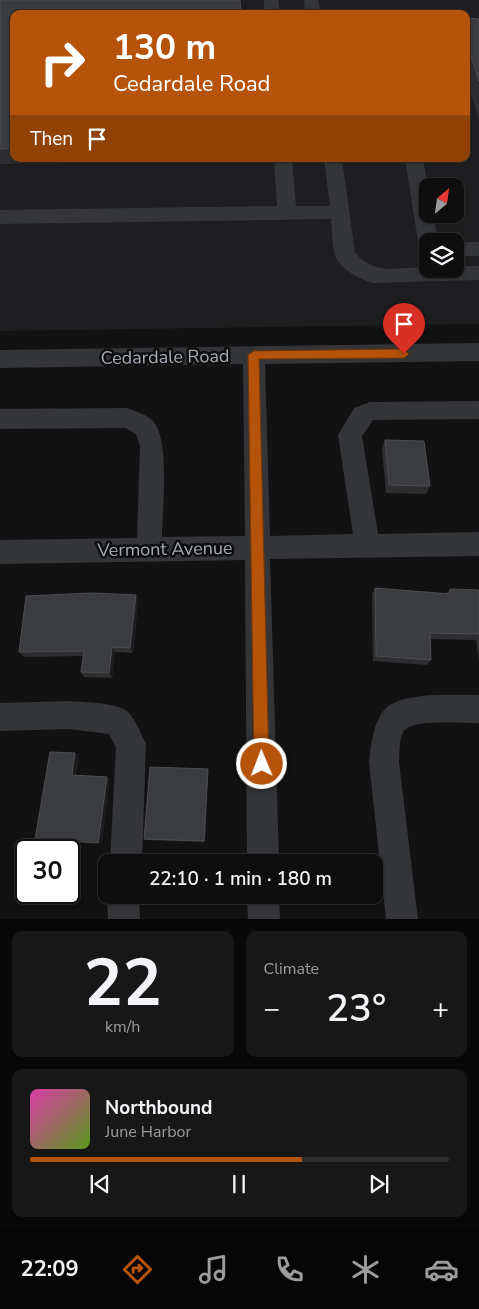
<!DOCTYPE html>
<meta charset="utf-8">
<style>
:root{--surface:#0e0e0e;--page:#171717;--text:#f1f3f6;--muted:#9b9c9e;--line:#2e2e2e;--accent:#b45309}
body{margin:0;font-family:"Nunito Sans",sans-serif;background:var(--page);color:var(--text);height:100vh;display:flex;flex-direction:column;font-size:19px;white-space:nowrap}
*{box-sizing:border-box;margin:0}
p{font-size:16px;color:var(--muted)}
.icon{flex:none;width:28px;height:28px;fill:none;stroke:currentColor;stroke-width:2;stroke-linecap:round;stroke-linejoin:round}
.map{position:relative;height:919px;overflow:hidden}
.drawer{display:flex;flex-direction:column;gap:12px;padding:12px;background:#080808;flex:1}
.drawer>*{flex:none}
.hud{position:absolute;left:10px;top:10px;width:460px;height:152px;border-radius:10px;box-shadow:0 1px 4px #0004,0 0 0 1px var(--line);background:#b45309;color:#fff;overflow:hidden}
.needle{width:32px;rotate:29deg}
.controls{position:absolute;left:419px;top:178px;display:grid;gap:10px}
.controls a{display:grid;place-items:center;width:45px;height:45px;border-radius:10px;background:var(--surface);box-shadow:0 1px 4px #0004,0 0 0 1px var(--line);font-size:25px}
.speed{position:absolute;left:15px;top:839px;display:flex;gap:10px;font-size:25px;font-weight:700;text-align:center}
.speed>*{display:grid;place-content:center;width:65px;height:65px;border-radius:50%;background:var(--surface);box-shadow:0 1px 4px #0004,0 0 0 1px var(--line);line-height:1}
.speed .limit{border:2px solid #111;border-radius:8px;background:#fff;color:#111}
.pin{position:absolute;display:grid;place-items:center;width:42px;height:42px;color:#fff;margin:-51px -21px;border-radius:50% 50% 50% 0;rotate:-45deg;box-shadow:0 0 5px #0007}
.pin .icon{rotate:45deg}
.me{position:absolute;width:55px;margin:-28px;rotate:359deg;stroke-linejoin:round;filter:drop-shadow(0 0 4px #0008)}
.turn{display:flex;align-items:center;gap:18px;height:105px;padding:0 20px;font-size:22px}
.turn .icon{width:65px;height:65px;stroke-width:2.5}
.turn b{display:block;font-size:35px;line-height:42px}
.then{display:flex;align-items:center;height:48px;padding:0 20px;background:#0003;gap:10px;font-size:19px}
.big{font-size:38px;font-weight:600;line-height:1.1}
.drawer .widget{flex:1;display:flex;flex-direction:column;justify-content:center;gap:8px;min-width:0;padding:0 18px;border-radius:10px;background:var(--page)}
.drawer .dial{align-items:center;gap:0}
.dial b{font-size:65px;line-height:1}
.song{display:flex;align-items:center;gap:15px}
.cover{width:60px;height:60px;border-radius:8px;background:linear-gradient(135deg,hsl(320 70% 55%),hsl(90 70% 35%))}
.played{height:5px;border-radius:2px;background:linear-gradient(90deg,var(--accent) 65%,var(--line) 65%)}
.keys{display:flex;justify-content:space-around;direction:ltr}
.heat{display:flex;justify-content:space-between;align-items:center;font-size:28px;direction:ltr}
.drawer .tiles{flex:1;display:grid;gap:12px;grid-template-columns:1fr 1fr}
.widget:last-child{grid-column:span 2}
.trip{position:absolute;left:98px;top:854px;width:285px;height:50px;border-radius:10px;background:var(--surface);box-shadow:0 1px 4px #0004,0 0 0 1px var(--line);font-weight:600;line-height:50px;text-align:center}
.dock{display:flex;height:80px;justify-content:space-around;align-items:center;background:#060606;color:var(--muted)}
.dock .icon{width:35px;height:35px}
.dock .on{color:var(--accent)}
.dock b{font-size:22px;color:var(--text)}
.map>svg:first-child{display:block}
.built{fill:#1e1e20;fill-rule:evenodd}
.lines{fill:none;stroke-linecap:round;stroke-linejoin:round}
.minor{fill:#333538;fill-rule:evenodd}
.wall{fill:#2e2e31}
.shaded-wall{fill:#1d1d1f}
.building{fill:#3b3c3f;stroke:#4b4d51}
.route{fill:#b45309;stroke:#753606}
.labels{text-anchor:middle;stroke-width:5;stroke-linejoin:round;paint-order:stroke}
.street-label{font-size:18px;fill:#a4abb3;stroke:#0d0d0e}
</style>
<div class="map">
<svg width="479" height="919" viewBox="0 0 479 919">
<rect width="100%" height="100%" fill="#121213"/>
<path class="built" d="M0,0h479v324l-479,7zM14,14h452v145h-452zM428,186h27v28h-27zM428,241h27v28h-27z"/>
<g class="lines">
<g class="minor">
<polygon points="264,0 278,0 280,14 264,14"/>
<polygon points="304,0 318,0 321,14 305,14"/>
<path d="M274,159h18l4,47h34l-6,-47h18l13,94c20,22 41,15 68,14l5,-4v6h27v-3h24v14l-106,3c-13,-4 -33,-13 -38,-28 -3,-11 -3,-25 -4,-36l-331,5v-14l277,-4z"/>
<polygon points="405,159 423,159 428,186 428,214 433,214 438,241 428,241 428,248 421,246 418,241"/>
<rect x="455" y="242" width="24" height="14"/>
<path d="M479,343v18l-214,3 5,172 83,-2 -15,-99 16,-27 16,-6 109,-1v18l-106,1 -11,16 16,98 101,-2v24l-209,3 9,303h-32l-2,-302 -245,4v-24l137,-2 3,-92 -4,-12 -10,-6 -126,1v-20l127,-1c8,3 18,6 25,12 19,18 10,90 10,117l83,-1 -2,-172 -243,4v-18z"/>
<path d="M479,695v28c-16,1 -62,-4 -73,6 -8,6 -6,24 -7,33l19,157h-32l-17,-157c2,-17 4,-38 15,-52 16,-19 72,-15 95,-15z"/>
<path d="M69,701c13,1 51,2 59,11 8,8 13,22 18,32l-4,118h-32l6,-115 -7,-13 -40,-5 -69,2v-28z"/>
<polygon points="107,895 139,895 140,919 108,919"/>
<polygon points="247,895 279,895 280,919 248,919"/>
</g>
</g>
<g class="wall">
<polygon points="0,0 14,14 14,159 247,159 247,161 0,164"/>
<polygon points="466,18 479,19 479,120 466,78"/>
<polygon points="385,440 430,486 426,494 386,493 382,449"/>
<polygon points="375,588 446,594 450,589 479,590 479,662 476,640 430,639 431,660 427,665 373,661 372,594"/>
<polygon points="136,595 138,601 133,653 115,652 112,678 84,677 81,672 83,656 24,657 19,652"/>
<polygon points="208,769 208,772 205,842 146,840 144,839"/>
</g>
<g class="shaded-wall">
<polygon points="136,595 138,601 133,653 130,648"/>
<polygon points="112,647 115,652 112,678 109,673"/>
<polygon points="75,753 79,756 76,778 72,775"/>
<polygon points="208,769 208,772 205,842 204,841"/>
<polygon points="107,777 110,780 102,844 98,843"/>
</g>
<g class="building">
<polygon points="0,0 240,0 241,14 14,14 14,148 0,149"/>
<polygon points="466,18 479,19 479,81 466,41"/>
<polygon points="385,440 424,441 430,486 389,485"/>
<polygon points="375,588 450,594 450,589 479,590 479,634 430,633 431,660 376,656"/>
<polygon points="92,593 136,595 130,648 112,647 109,673 81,672 84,651 19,652 26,596"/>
<polygon points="50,752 75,753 72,775 107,777 98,843 35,839"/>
<polygon points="150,767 208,769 204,841 144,839"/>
</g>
<polygon class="route" points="404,349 409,354 404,358 259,359 269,764 267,769 262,771 256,769 254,764 248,355 254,351"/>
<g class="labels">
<g class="street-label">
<text transform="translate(165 357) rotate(-1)" y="6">Cedardale Road</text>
<text transform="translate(165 549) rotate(-1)" y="6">Vermont Avenue</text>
</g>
</g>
</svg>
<div class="controls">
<a><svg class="needle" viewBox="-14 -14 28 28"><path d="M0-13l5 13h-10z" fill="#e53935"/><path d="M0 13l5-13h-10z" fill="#9b9c9e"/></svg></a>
<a><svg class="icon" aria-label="layers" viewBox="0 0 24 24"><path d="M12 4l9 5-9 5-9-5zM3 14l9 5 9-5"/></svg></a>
</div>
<div class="speed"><div class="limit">30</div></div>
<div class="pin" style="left:404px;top:354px;background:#d93025"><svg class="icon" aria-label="arrive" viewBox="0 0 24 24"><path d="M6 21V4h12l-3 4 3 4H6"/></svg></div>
<svg class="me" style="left:262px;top:764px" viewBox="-20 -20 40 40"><circle r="17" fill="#b45309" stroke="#fff" stroke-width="3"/><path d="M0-11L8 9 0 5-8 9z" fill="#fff"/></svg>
<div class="trip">22:10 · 1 min · 180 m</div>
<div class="hud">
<div class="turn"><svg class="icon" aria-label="right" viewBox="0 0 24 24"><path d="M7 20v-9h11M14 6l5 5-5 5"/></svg><div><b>130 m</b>Cedardale Road</div></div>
<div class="then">Then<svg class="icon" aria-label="arrive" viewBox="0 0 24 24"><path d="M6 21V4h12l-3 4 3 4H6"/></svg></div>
</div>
</div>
<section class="drawer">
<div class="tiles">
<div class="widget dial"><b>22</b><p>km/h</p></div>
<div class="widget"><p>Climate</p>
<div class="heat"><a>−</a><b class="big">23°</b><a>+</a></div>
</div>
<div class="widget">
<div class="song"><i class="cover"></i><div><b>Northbound</b><p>June Harbor</p></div></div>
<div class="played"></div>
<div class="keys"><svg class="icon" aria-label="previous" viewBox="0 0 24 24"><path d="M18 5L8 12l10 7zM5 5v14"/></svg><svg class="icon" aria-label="pause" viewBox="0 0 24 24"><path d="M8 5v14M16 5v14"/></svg><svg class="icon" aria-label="next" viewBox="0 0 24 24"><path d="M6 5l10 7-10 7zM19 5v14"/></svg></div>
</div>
</div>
</section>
<nav class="dock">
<b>22:09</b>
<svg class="icon on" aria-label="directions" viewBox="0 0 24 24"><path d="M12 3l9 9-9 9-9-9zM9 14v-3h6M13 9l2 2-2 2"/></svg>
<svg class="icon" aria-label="music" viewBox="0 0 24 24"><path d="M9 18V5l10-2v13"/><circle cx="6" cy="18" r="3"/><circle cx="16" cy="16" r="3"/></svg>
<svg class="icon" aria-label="phone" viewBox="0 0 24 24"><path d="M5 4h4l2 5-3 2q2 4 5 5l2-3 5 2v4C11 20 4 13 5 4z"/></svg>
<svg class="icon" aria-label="climate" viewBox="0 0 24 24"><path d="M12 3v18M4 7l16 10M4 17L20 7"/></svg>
<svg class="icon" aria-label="car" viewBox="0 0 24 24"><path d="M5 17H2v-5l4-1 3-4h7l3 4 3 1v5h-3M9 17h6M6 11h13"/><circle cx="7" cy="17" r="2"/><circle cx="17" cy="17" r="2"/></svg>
</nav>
